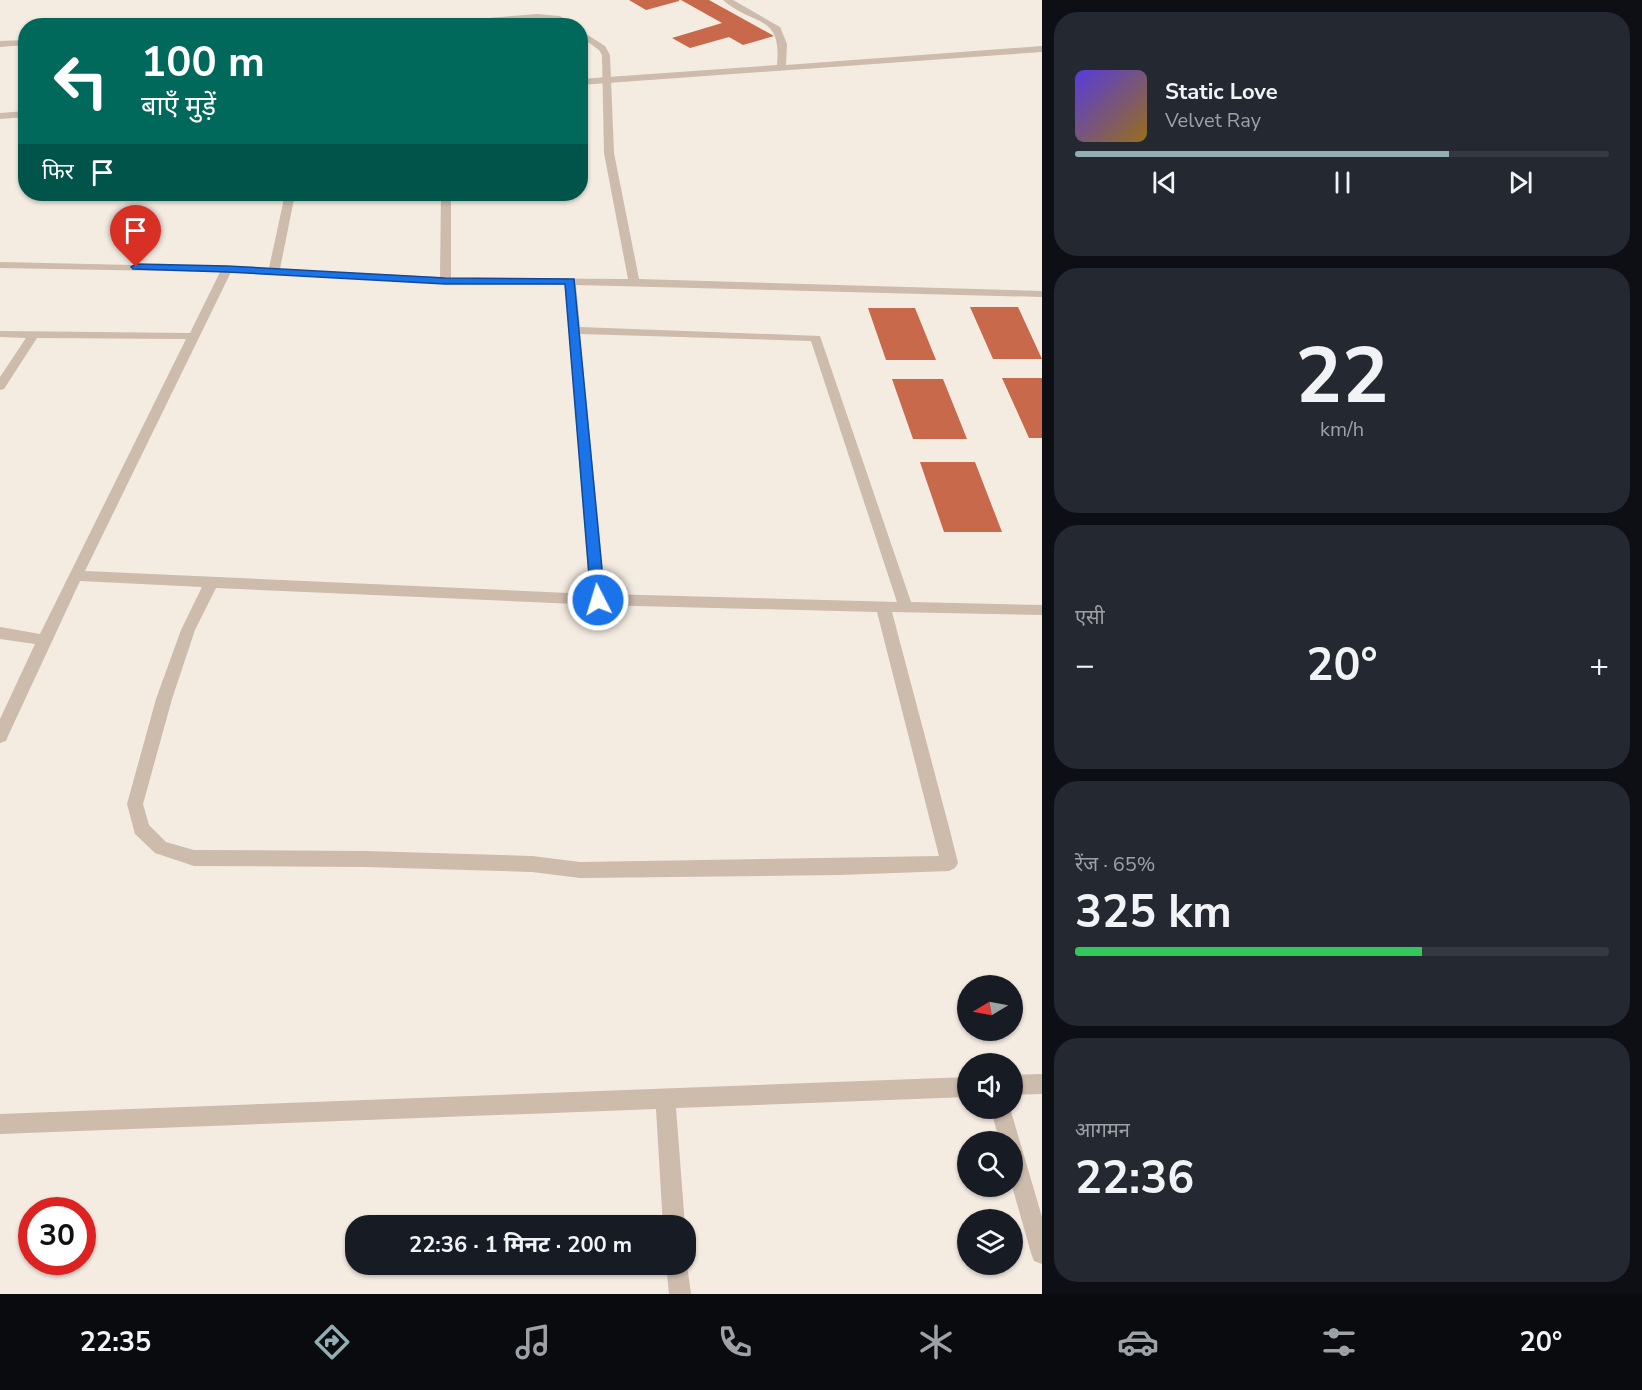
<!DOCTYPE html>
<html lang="hi">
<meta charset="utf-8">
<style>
:root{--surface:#171b24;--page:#242831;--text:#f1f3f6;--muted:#9ea1a6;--line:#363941;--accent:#92aeb2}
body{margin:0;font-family:"Nunito Sans","Noto Sans Devanagari",sans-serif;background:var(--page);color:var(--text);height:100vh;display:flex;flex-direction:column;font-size:22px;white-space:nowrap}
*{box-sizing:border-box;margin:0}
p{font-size:20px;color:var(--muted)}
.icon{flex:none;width:33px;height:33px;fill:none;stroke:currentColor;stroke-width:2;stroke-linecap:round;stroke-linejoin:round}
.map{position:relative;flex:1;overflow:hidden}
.sheet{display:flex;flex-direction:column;gap:12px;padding:12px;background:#0d0f14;width:600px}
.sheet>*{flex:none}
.top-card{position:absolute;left:18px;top:18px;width:570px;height:183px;border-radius:24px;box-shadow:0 2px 4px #0004;background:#00695c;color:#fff;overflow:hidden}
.needle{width:39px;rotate:260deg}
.fabs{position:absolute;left:957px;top:975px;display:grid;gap:12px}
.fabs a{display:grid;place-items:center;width:66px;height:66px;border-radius:50%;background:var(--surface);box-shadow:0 2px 4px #0004;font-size:30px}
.speed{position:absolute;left:18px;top:1197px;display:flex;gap:12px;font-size:30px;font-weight:700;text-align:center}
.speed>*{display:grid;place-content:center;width:78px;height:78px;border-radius:50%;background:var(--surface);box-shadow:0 2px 4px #0004;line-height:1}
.speed .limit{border:9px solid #d22;background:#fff;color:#111}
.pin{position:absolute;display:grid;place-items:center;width:51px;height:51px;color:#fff;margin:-62px -26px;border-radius:50% 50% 50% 0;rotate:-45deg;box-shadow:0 0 6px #0007}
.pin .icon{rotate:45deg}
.me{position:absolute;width:66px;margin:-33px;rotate:355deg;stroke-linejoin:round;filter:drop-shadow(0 0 4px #0008)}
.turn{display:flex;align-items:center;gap:21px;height:126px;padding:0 24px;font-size:27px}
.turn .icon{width:78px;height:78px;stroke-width:2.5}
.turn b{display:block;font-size:42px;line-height:51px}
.then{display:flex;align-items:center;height:57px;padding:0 24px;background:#0003;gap:12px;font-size:22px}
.big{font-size:45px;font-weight:700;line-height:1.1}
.sheet .tile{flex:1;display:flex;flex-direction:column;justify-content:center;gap:9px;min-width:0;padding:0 21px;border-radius:24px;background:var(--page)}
.sheet .dial{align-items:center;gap:0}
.dial b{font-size:78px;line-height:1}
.song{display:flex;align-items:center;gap:18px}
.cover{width:72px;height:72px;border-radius:9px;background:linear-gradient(135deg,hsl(250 70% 55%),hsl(40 70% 35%))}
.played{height:6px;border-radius:3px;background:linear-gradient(90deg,var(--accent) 70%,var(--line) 70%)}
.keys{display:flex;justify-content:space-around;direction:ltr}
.heat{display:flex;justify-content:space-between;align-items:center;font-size:33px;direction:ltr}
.charge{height:9px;border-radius:4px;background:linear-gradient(90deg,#34c759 65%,var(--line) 0)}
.trip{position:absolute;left:345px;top:1215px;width:351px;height:60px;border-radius:24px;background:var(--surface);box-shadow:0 2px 4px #0004;font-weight:700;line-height:60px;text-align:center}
.menu{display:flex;height:96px;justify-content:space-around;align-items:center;background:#090b0e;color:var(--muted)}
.menu .icon{width:42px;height:42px}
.menu .active{color:var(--accent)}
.menu b{font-size:27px;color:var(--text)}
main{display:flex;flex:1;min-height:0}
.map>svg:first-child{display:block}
.building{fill:#c8694b}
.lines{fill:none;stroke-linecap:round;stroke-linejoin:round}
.service{fill:#cdbbac;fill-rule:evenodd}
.minor{fill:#cdbbac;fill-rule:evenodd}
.route{fill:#1a73e8;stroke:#114b97;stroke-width:1.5}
</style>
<main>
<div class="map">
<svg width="1042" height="1294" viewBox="0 0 1042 1294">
<rect width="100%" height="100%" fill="#f4ebe1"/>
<g class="building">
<polygon points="629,0 679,0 679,1 646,10"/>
<polygon points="681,0 709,0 774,36 743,45 729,37 690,48 672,38 722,23"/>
<polygon points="970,307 1018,307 1042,359 993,359"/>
<polygon points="868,308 915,308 936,360 886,360"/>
<polygon points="1002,378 1042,378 1042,438 1029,438"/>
<polygon points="892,379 943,379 967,439 913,439"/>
<polygon points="920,462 975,462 1002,532 944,532"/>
</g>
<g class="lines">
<g class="service">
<path d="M723,0h10l47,27 7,17 -1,21 256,-19v6l-462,33v-6l197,-14c5,-52 -23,-38 -54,-65z"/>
<polygon points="26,111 26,117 0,119 0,113"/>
</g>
<g class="minor">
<path d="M537,14l23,2 16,10c-15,0 -26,-8 -41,-7 -49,1 -97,7 -146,7z"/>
<path d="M580,30l25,16 5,9 4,98 25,126 403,12v6l-466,-12 4,42 240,9 91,266 131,3v10l-150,-3 58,219 8,32 -3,5 -6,3 -109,4 -260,3 -48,-6 -167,-5 -171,-1 -39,-13 -20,-19 -8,-30 29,-105 25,-69 21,-43 -122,-6 -72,155 -2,5 -6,2v-24l35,-75 -35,-5v-12l40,7 146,-295 -149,-1 -33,51 -4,1v-13l26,-39 -26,-1v-6l190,2 30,-61 -220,-4v-6l269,6 16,-74h10l-15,75 160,8 1,-83h10v84l177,1 -24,-126 -2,-98 -3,-5 -19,-14zM231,272l214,12 120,1 25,309 -505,-23zM580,334l231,7 86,261 -292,-8zM216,588l382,17 279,7 62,244 -359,6 -48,-6 -167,-5 -171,-1 -28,-8 -17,-17 -6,-21 29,-105 23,-69z"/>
<polygon points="26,40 26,45 0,47 0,41"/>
<polygon points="1042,1074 1042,1094 1012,1095 1012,1075"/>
<polygon points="968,1077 968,1097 676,1108 685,1226 663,1226 656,1109 0,1134 0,1114"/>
<polygon points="990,1108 1010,1108 1042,1217 1042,1264 1034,1261 1031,1253 1012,1186 1012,1142 1000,1142"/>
<polygon points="686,1258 691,1294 669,1294 666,1264 686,1264"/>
</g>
</g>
<polygon class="route" points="136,264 227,266 445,278 574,279 605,600 603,603 593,603 591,600 565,284 445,284 227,272 133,269 131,267"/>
</svg>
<div class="fabs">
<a><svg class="needle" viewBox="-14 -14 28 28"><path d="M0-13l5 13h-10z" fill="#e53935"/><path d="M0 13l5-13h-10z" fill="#9ea1a6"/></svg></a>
<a><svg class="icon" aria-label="sound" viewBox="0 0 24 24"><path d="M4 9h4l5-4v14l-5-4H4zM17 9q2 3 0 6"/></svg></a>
<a><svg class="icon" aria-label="search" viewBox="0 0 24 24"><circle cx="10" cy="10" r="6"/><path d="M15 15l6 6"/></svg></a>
<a><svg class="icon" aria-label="layers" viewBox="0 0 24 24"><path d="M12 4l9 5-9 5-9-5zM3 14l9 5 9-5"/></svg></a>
</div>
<div class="speed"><div class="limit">30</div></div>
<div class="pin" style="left:136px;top:267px;background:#d93025"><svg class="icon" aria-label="arrive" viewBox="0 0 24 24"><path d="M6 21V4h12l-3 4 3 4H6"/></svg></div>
<svg class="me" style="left:598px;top:600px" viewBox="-20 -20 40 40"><circle r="17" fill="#1a73e8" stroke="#fff" stroke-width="3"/><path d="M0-11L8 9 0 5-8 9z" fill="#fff"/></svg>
<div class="trip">22:36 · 1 मिनट · 200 m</div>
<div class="top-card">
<div class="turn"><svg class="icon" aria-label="left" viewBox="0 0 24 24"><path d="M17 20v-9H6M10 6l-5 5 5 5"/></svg><div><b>100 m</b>बाएँ मुड़ें</div></div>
<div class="then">फिर<svg class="icon" aria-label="arrive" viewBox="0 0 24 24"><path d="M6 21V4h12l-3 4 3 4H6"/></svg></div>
</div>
</div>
<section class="sheet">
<div class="tile">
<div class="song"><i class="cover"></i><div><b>Static Love</b><p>Velvet Ray</p></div></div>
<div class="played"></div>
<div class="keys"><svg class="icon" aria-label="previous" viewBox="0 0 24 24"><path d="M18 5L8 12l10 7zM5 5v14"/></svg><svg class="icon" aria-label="pause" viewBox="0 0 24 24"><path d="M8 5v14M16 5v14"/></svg><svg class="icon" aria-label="next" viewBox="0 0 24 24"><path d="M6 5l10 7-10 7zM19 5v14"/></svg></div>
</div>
<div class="tile dial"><b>22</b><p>km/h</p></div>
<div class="tile"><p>एसी</p>
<div class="heat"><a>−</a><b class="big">20°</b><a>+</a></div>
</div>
<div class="tile"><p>रेंज · 65%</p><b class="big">325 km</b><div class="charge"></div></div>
<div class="tile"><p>आगमन</p><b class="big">22:36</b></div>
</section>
</main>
<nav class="menu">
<b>22:35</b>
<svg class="icon active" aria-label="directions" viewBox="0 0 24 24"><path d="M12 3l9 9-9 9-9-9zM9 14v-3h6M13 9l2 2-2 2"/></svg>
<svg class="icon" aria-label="music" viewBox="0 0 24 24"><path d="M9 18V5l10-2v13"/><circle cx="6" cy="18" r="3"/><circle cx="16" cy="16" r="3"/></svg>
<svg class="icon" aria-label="phone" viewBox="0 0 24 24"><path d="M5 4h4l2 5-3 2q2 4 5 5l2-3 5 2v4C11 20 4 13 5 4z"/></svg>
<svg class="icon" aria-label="climate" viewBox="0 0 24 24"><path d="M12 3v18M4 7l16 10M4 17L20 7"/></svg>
<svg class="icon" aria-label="car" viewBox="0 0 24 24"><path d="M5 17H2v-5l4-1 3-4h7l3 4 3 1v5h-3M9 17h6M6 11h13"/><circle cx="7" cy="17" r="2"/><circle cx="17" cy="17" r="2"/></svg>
<svg class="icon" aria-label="filters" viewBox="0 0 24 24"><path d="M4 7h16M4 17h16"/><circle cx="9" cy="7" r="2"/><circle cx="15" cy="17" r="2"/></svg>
<b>20°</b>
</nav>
